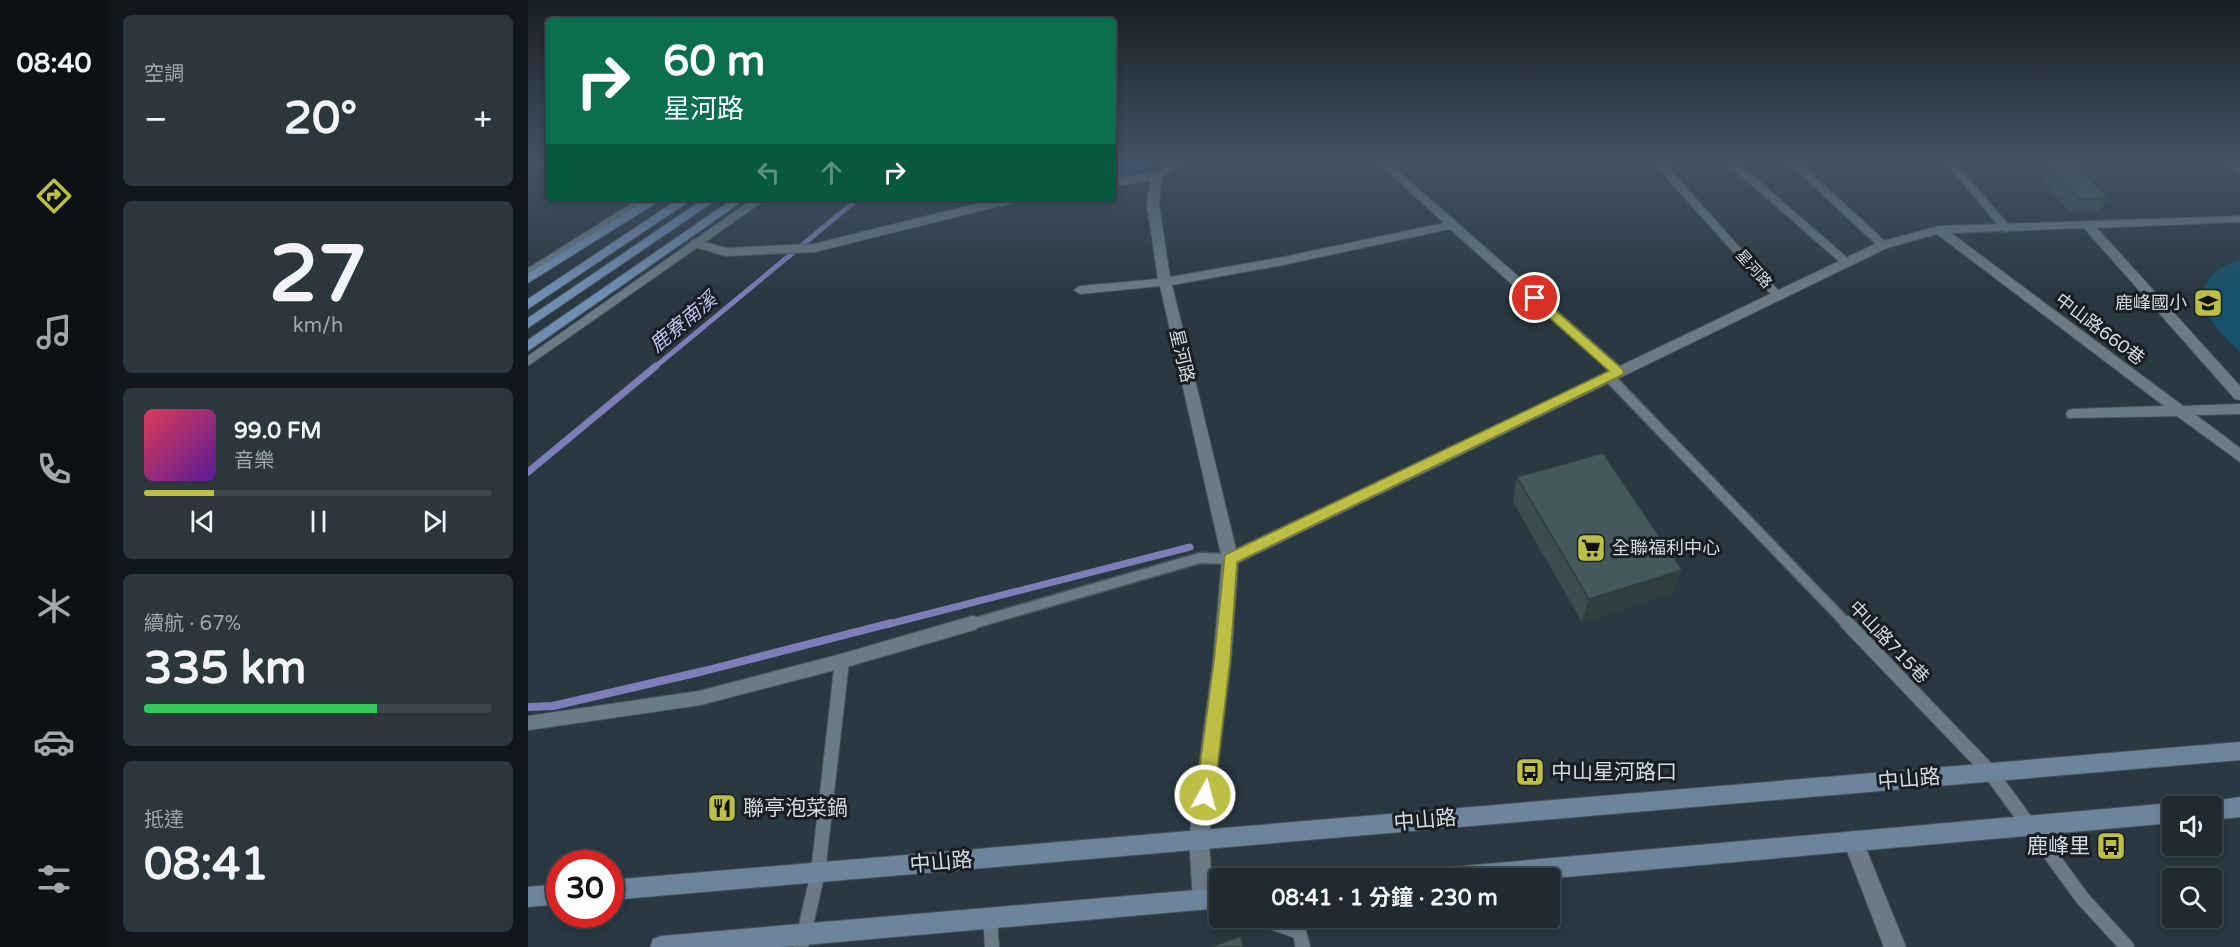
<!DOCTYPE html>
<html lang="zh-TW">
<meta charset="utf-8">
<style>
:root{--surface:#1f2a31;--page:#2c363d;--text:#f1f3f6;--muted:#a1a7ab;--line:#3c464d;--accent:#bcbf44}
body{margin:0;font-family:"Varela Round","Noto Sans TC",sans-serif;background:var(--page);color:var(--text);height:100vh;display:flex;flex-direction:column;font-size:22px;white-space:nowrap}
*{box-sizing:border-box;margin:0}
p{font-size:20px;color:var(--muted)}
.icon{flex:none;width:33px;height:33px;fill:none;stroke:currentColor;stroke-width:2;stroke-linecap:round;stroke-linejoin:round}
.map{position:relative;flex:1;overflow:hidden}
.side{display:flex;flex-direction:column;gap:15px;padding:15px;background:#11171b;width:420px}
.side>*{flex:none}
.top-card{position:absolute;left:18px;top:18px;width:570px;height:183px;border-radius:6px;box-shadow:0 3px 9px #0003,0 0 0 2px var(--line);background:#0b6e4f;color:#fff;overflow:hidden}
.tools{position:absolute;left:1634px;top:796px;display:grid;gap:12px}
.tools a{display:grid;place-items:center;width:60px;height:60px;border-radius:6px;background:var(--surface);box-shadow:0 3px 9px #0003,0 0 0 2px var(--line);font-size:30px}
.speed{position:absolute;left:18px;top:850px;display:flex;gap:12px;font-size:30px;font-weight:700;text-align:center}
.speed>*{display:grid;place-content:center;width:78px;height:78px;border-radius:50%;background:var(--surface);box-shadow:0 3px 9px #0003,0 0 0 2px var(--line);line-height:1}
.speed .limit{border:9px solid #d22;background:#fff;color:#111}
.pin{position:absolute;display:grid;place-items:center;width:51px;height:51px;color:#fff;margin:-26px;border:3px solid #fff;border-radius:50%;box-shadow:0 2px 6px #0007}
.me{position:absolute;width:66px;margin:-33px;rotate:7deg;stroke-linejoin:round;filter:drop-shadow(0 0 4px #0008)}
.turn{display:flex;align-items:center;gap:21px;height:126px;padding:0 18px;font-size:27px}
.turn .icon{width:78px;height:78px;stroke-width:2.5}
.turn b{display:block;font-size:42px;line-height:51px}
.lanes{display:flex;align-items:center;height:57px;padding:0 18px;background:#0003;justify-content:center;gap:30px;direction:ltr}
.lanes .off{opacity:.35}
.big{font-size:45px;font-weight:700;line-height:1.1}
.side .tile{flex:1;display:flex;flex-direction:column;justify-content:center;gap:9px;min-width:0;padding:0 21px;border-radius:9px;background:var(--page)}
.side .dial{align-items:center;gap:0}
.dial b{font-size:78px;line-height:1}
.song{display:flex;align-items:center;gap:18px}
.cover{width:72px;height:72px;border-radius:9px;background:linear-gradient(135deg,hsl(350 70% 55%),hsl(270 70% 35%))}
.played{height:6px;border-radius:3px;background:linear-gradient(90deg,var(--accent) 20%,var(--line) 20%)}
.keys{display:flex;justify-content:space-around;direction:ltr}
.heat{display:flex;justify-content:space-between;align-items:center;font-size:33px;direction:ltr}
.charge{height:9px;border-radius:4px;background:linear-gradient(90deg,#34c759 67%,var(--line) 0)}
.trip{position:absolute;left:681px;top:868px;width:351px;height:60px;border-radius:6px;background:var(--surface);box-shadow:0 3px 9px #0003,0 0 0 2px var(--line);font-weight:700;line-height:60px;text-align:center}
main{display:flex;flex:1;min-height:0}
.menu{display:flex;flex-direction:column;width:108px;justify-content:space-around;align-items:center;background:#0c1114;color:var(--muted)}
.menu .icon{width:42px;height:42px}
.menu .active{color:var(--accent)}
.menu b{font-size:27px;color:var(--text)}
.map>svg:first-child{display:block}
.green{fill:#17516c}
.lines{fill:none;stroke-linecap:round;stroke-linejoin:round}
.stream-far2{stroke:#7c7db9;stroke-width:5}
.stream-far1{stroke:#7c7db9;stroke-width:7}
.stream{stroke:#7c7db9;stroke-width:8}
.lane-far2-casing{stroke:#47545b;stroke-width:10}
.lane-far1-casing{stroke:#47545b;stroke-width:13}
.lane-casing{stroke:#47545b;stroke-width:16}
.street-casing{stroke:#47545b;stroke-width:2}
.secondary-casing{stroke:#47545b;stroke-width:2}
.primary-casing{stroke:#47545b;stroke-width:2}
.lane-far2{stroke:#6a7b85;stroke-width:8}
.lane-far1{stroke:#6a7b85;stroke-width:10}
.lane{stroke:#6a7b85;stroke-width:14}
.street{fill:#6a7b85;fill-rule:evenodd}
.secondary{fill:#6c849c;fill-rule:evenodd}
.primary{fill:#6f8eb4;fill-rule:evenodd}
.wall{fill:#3b4d4f}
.shaded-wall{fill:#303e40}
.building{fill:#45595c;stroke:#303e40;stroke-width:1.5}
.route{fill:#bcbf44;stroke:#7a7c2c;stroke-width:1.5}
.labels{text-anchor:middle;stroke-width:6;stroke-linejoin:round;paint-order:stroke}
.far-street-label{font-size:15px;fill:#d3dce2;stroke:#181e22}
.poi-label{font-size:18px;fill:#d3dce2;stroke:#181e22;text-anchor:end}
.street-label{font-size:18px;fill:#d3dce2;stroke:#181e22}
.water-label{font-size:20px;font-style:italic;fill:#c1c4f1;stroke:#181e22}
.near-poi-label{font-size:21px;fill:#d3dce2;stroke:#181e22;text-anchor:start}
.near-street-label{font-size:21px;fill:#d3dce2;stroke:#181e22}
</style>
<main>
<nav class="menu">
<b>08:40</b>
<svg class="icon active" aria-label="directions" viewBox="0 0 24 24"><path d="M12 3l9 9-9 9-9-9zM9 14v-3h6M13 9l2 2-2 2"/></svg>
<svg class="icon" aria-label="music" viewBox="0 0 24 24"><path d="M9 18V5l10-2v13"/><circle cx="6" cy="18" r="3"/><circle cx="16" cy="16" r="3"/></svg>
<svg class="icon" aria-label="phone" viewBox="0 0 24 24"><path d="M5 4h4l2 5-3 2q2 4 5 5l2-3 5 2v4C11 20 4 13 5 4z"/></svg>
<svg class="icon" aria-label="climate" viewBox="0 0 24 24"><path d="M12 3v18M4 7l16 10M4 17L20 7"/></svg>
<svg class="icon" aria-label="car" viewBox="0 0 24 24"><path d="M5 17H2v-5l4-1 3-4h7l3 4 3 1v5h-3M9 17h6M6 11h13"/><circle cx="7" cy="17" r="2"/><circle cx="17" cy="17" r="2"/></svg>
<svg class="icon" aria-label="filters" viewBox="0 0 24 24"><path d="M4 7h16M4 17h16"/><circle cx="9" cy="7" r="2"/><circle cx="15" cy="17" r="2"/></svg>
</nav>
<section class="side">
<div class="tile"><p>空調</p>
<div class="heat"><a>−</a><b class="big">20°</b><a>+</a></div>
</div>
<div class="tile dial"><b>27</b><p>km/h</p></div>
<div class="tile">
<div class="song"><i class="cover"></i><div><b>99.0 FM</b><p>音樂</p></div></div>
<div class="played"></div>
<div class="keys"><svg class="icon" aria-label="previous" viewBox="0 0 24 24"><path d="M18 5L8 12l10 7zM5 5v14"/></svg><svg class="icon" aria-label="pause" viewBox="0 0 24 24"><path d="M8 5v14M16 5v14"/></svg><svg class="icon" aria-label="next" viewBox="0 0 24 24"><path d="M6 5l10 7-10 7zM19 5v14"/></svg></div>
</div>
<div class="tile"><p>續航 · 67%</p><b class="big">335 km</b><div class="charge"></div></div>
<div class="tile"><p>抵達</p><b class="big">08:41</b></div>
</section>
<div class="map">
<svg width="1712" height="947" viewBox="0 0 1712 947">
<rect width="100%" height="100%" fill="#293841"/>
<g class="green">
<polygon points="585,161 629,161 613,172 585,176"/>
<path d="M1712,260v91c-37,-29 -60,-73 0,-91z"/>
</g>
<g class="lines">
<polyline class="stream-far2" points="127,367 331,198"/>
<g class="stream-far1">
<polyline points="0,472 128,366"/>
<polyline points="357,625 662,547"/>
</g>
<polyline class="stream" points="0,707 25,706 176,671 363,623"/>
<g class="lane-far2-casing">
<g id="lane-far2">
<polyline points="1129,161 1250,296"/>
<polyline points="1202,161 1318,262"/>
<polyline points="1264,161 1355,245"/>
<polyline points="1421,161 1478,228"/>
<polyline points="585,182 629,176"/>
<polyline points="167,243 198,252 286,248 488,198"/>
<polyline points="0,273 120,198"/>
<polyline points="0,361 233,198"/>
</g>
</g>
<g class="lane-far1-casing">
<g id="lane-far1">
<polyline points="1081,377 1320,625"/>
<polyline points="440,625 672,558 702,559"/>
</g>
</g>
<g class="lane-casing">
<g id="lane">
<polyline points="1319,623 1462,772 1555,899 1599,947"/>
<polyline points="0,723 172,698 314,661"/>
<polyline points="462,918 464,947"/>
<polyline points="731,918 771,932 775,947"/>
<polyline points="273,947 290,872 314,661 445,623"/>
</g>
</g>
<g class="street-casing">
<g id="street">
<path d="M643,161h12l-21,16 -3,27 11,73 113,-20 161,-34 -68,-62h11l233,205 259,-124 60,-16 301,-10v6l-143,6 143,158v14l-5,-1 -151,-171 -133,5 232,173 57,-2v10l-44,1 44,33v14l-63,-46 -109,2 -2,-4 2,-4 5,-1 91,-3 -227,-172 -50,14 -649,315 -7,98 -22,179 4,59 -3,7 -7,3 -7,-3 -3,-7 -4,-59 24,-179 9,-102 -62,-273 -80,8 -6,-4 6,-4 78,-7 -11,-75 4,-28zM922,229l159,142 -373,178 -64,-264 111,-20z"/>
<polygon points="1695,161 1706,161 1712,166 1712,175"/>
<polygon points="1325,831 1332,834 1378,947 1356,947 1315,841 1318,834"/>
</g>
</g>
<g class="secondary-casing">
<g id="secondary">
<polygon points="1712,742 1712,760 82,900 82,880"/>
<polygon points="1712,797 1712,817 1683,820 1683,807 1674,807 1676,803"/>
<polygon points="1644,803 1651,807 1644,807 1644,823 1015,879 891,879 894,872 901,869"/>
<polygon points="32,884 32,904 0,907 0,887"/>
<polygon points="692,888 692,908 254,947 122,947 125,939 133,936"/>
</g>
</g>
<g class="primary-casing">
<g id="primary">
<polygon points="122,198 136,198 0,283 0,274"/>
<polygon points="152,198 166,198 0,309 0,299"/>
<polygon points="177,198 191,198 0,328 0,318"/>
<polygon points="206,198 219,198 0,351 0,340"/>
</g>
</g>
<use href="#lane-far2" class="lane-far2"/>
<use href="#lane-far1" class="lane-far1"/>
<use href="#lane" class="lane"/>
<use href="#street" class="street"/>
<use href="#secondary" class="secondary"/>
<use href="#primary" class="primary"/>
</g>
<g class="wall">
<polygon points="1518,163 1580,198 1571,211 1543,213 1510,176"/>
<polygon points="989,477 1144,594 1054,622 985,502"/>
</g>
<polygon class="shaded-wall" points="1154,570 1144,594 1054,622 1061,599"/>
<g class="building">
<polygon points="1545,162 1580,198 1552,199 1518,163"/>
<polygon points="1075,453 1154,570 1061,599 989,477"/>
<polygon points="713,936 715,947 683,947"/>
</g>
<linearGradient id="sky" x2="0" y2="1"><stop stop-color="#171f24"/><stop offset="0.55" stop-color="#435365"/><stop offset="1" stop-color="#435365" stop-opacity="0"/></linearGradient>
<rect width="1712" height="294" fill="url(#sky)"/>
<polygon class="route" points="1007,295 1011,296 1094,369 1096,372 1094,375 709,562 702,661 686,795 683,801 677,804 671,801 668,795 686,661 697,555 1081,371 1003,301 1001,298"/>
<defs>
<g id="school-square" transform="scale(1.5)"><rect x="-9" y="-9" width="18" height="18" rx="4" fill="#bcbf44" stroke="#181e22"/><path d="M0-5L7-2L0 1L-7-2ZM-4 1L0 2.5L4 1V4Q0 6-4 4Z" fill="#111"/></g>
<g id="supermarket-square" transform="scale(1.5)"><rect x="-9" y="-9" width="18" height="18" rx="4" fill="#bcbf44" stroke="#181e22"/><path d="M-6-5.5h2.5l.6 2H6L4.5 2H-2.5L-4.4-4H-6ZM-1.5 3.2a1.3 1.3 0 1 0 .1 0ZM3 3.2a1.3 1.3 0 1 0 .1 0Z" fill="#111"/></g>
<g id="bus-square" transform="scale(1.5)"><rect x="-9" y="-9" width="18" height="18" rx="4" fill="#bcbf44" stroke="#181e22"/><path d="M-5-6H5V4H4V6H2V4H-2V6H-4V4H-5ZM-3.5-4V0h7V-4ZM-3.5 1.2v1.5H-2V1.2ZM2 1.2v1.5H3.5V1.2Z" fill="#111"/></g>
<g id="restaurant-square" transform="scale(1.5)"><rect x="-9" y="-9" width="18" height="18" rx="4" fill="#bcbf44" stroke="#181e22"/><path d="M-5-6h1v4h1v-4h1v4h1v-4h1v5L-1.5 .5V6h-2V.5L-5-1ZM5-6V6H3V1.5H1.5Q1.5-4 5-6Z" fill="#111"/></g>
</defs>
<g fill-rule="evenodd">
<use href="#school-square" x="1680" y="303"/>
<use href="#supermarket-square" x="1063" y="548"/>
<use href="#bus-square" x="1002" y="772"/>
<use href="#restaurant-square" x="194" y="808"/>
<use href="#bus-square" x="1583" y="846"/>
</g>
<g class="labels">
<g class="far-street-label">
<text transform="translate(1226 269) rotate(48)" y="5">星河路</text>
</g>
<g class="poi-label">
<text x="1659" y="309">鹿峰國小</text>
<text x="1084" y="554" text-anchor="start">全聯福利中心</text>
</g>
<g class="street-label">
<text transform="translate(1572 329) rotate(37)" y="6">中山路660巷</text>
<text transform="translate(654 356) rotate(77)" y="6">星河路</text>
<text transform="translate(1361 642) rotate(46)" y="6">中山路715巷</text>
</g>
<g class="water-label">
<text transform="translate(155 322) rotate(-40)" y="7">鹿寮南溪</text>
</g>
<g class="near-poi-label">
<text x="1023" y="779">中山星河路口</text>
<text x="215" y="815">聯亭泡菜鍋</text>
<text x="1562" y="853" text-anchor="end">鹿峰里</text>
</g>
<g class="near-street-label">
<text transform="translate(1381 779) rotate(-5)" y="7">中山路</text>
<text transform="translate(897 820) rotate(-5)" y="7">中山路</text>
<text transform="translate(413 862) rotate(-5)" y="7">中山路</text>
</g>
</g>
</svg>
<div class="tools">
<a><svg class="icon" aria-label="sound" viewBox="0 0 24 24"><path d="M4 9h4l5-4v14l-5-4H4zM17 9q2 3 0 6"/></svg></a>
<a><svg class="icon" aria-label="search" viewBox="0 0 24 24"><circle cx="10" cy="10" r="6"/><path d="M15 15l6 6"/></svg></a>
</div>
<div class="speed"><div class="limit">30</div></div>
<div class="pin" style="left:1007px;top:298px;background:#d93025"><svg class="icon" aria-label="arrive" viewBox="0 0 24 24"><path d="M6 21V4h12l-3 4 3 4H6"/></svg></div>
<svg class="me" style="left:677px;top:795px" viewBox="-20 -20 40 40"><circle r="17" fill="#bcbf44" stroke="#fff" stroke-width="3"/><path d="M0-11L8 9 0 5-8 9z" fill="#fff"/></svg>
<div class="trip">08:41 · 1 分鐘 · 230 m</div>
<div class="top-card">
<div class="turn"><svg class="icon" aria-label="right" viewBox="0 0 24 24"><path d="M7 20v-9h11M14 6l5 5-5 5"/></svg><div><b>60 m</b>星河路</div></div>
<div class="lanes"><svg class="icon off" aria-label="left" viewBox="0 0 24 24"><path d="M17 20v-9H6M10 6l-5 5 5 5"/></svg><svg class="icon off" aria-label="ahead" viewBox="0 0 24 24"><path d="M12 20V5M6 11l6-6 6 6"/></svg><svg class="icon" aria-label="right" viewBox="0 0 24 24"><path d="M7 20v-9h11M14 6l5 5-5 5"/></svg></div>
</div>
</div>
</main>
